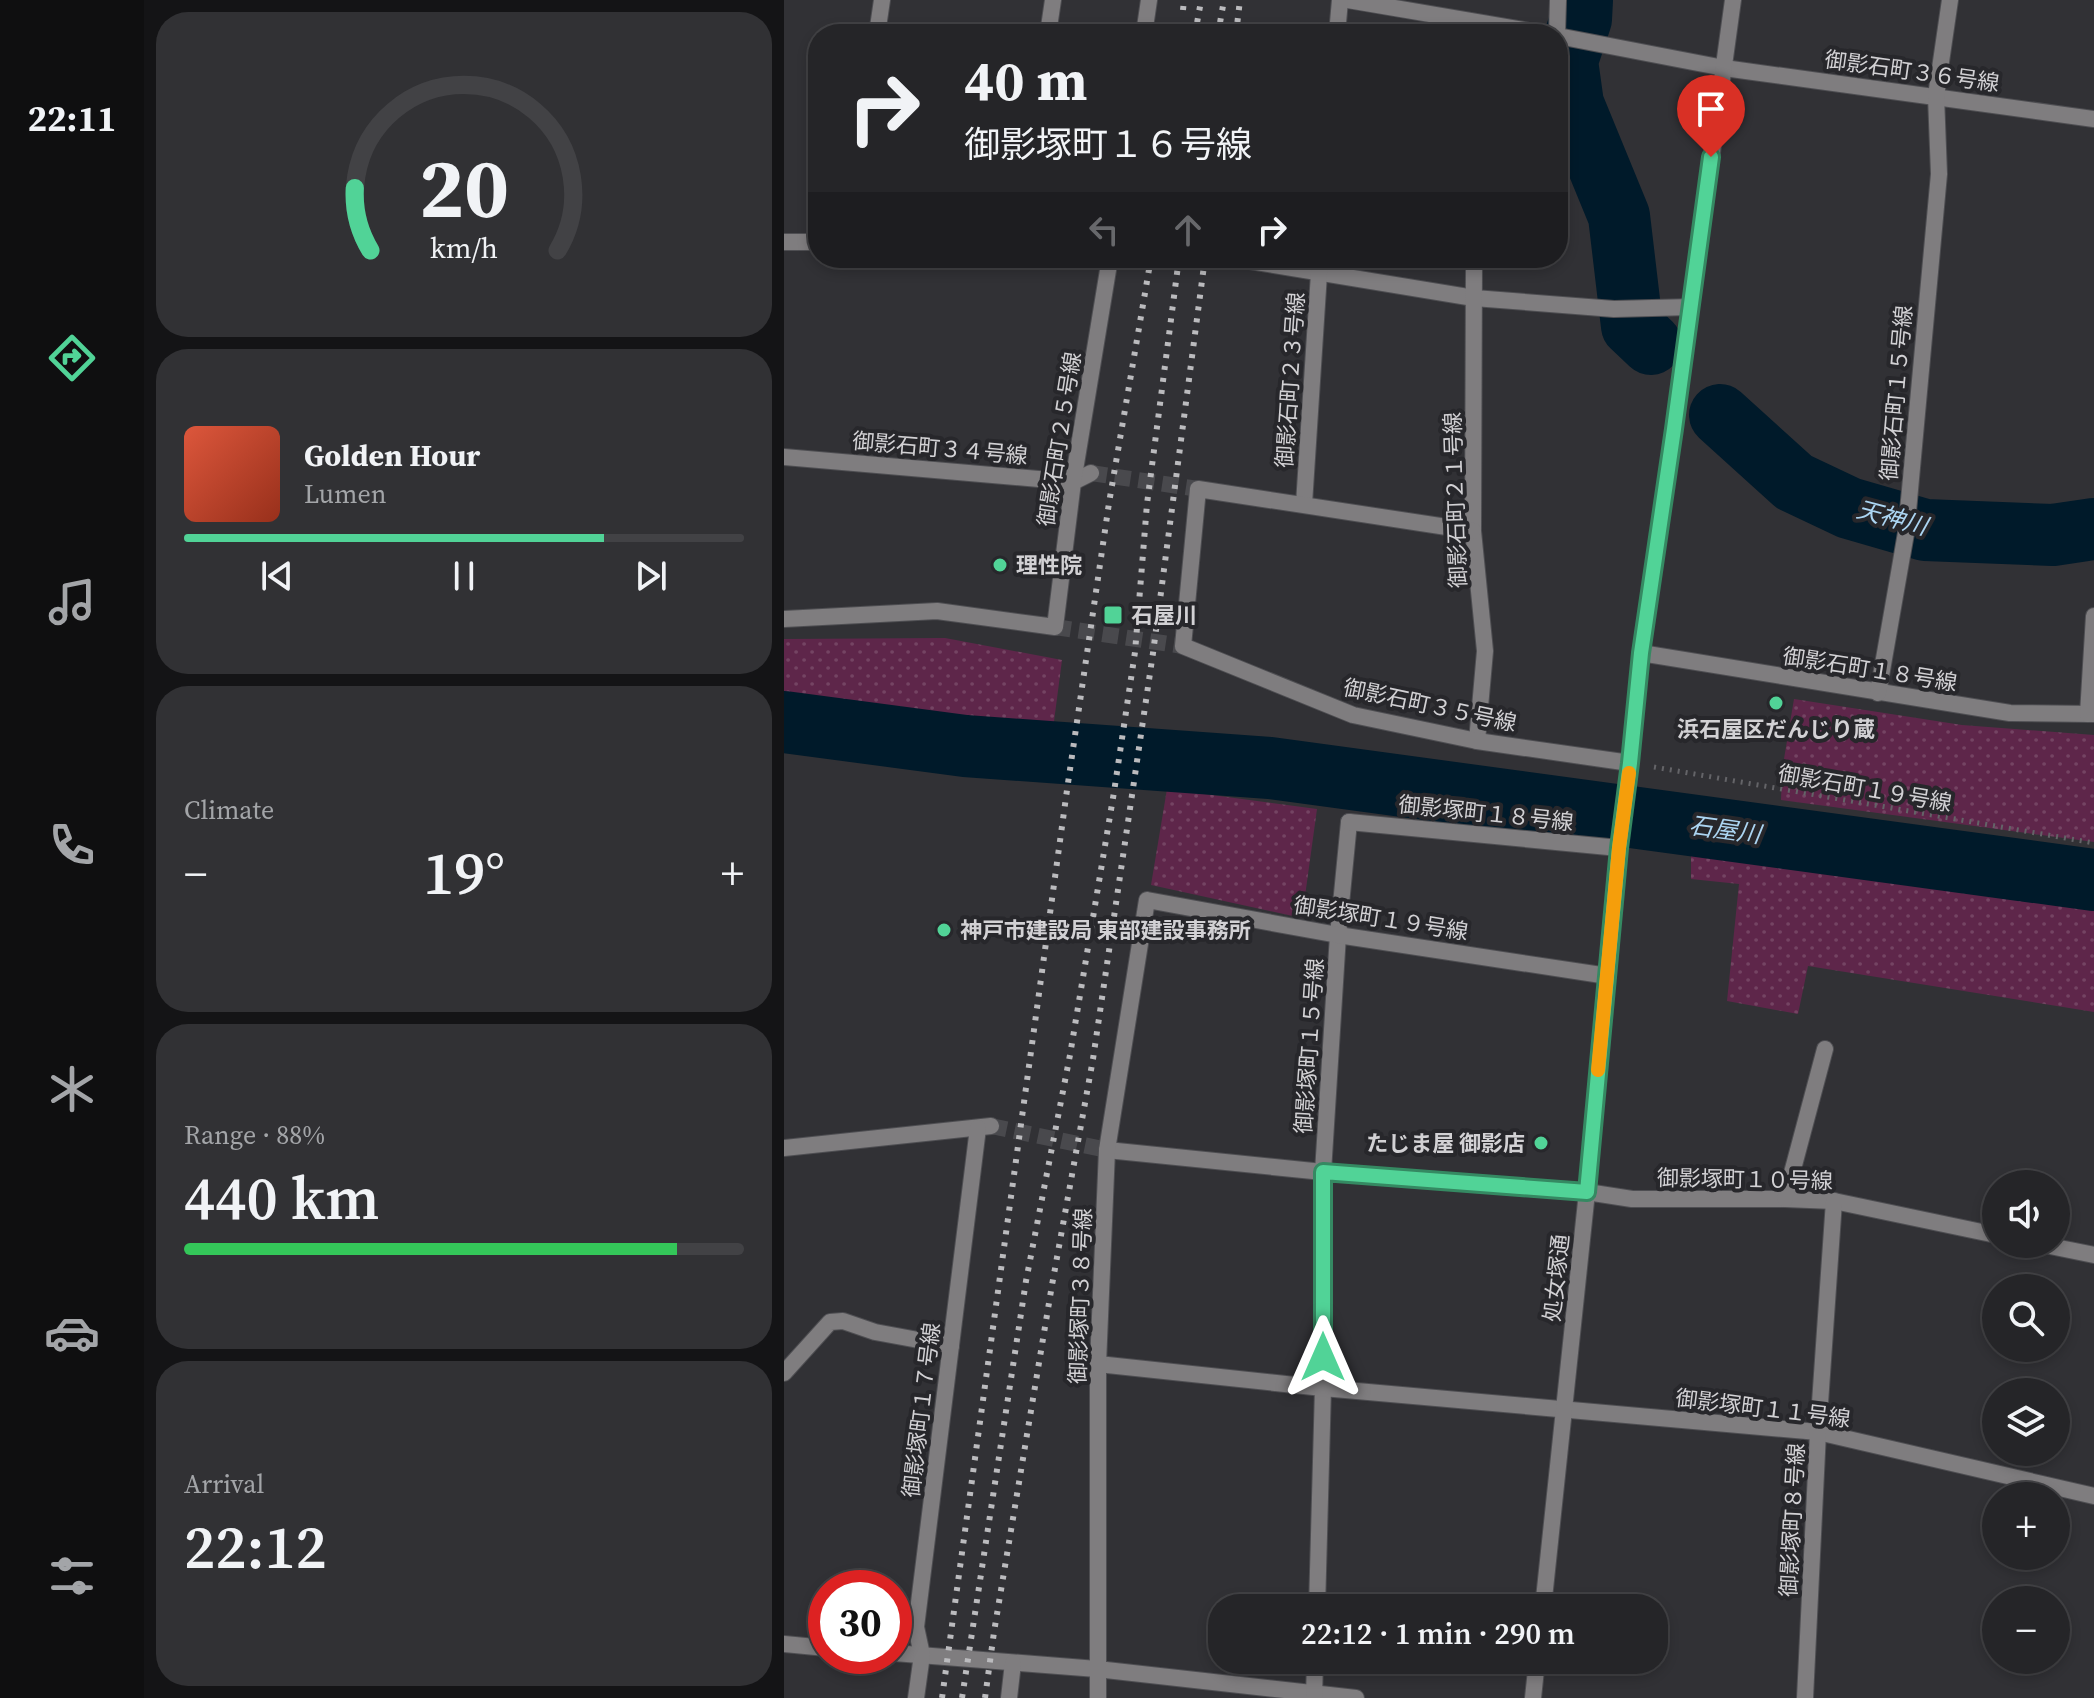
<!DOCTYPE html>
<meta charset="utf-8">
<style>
:root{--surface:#252528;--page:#313134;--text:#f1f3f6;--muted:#a3a5a8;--line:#424245;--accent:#51d397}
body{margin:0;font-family:"Source Serif 4","Noto Sans JP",serif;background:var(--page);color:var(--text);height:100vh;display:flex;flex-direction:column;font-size:30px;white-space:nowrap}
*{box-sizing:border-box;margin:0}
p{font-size:26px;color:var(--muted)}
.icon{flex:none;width:44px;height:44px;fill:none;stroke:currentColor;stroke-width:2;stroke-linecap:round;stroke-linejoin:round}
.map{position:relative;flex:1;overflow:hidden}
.details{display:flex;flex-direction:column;gap:12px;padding:12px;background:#141416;width:640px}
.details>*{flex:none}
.banner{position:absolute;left:24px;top:24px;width:760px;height:244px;border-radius:32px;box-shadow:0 4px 12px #0003,0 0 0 2px var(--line);background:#252528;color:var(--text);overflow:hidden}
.buttons{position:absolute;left:1198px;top:1170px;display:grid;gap:16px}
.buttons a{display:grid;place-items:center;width:88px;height:88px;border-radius:50%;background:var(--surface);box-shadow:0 4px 12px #0003,0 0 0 2px var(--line);font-size:40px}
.speed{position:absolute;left:24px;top:1570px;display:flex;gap:16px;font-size:40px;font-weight:700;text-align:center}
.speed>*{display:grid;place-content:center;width:104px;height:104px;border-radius:50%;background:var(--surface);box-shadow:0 4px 12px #0003,0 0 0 2px var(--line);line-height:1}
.speed .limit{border:12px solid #d22;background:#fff;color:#111}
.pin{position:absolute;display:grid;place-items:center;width:68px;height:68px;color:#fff;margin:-82px -34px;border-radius:50% 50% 50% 0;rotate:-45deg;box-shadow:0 0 8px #0007}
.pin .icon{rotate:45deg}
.me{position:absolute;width:88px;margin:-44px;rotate:0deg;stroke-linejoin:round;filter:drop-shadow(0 0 6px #0008)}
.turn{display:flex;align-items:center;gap:28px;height:168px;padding:0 24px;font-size:36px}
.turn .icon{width:104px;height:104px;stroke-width:2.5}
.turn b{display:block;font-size:56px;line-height:68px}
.lanes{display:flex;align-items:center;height:76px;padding:0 24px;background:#0003;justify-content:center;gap:40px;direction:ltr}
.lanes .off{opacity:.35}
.big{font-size:60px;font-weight:600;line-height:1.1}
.details .card{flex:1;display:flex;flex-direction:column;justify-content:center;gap:12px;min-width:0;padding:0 28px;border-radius:32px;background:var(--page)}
.details .dial{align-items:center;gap:0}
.dial svg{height:208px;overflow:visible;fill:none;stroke:var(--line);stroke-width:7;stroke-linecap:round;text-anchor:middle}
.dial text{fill:var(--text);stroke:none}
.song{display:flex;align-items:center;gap:24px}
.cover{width:96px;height:96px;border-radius:12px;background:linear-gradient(135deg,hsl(10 70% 55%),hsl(10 70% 35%))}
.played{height:8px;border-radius:4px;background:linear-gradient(90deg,var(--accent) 75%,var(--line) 75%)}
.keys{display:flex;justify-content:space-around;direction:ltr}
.heat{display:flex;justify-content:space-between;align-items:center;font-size:44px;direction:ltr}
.charge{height:12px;border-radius:6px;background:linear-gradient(90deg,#34c759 88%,var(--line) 0)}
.trip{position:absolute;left:424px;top:1594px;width:460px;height:80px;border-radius:32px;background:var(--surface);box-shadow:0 4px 12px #0003,0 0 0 2px var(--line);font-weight:600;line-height:80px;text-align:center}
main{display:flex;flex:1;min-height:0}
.menu{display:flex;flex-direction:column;width:144px;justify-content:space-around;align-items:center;background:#0f0f10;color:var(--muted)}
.menu .icon{width:56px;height:56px}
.menu .selected{color:var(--accent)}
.menu b{font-size:36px;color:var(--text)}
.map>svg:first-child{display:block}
.park{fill:url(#park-dots)}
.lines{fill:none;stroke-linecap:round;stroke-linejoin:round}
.river{stroke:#001a2a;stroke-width:62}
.minor-tunnel{stroke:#49494d;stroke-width:16;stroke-dasharray:16 8;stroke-linecap:butt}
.service-casing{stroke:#4e4e52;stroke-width:18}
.minor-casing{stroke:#4e4e52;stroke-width:18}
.tertiary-casing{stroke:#4e4e52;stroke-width:18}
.path{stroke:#646468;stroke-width:5;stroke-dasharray:2 6;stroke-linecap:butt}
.service{stroke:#7f7d7f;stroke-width:16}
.minor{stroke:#7f7d7f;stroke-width:16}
.tertiary{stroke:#7f7d7f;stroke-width:16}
.rail{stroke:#bbbbbe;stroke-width:6;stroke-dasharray:4 8;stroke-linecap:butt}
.route-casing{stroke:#358962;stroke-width:20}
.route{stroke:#51d397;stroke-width:14}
.slow{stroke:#f59e0b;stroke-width:14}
.poi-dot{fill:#51d397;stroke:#27272b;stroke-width:3}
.labels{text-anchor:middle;stroke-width:8;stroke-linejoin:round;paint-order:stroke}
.street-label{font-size:22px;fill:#d2d1d4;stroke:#27272b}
.poi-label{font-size:22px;font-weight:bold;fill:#d2d1d4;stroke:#27272b;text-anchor:start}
.water-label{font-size:24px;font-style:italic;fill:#acd5f2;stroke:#27272b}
</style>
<main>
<nav class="menu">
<b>22:11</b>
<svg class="icon selected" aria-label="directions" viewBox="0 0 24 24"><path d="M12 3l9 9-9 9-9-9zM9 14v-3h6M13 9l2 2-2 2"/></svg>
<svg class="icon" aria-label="music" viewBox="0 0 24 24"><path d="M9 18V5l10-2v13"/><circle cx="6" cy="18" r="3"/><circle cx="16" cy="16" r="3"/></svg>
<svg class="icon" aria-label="phone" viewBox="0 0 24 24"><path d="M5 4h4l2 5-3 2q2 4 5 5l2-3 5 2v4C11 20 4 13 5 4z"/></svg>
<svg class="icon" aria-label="climate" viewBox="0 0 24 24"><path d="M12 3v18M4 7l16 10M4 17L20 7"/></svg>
<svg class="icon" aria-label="car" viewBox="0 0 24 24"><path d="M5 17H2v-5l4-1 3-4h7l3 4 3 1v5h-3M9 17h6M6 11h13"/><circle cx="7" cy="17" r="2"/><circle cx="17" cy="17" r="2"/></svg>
<svg class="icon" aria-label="filters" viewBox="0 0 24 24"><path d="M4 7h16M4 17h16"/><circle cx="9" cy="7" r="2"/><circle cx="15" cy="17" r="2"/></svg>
</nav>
<section class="details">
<div class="card dial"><svg viewBox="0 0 100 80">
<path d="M14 69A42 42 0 1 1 86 69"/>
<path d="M14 69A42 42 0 0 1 8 45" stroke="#51d397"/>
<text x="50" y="56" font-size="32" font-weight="700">20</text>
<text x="50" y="72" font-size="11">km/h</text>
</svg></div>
<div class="card">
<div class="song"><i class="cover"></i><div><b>Golden Hour</b><p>Lumen</p></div></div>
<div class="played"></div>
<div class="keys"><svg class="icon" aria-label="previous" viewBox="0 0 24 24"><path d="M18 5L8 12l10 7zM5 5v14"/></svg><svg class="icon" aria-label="pause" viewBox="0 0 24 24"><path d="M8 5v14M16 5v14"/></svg><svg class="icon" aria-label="next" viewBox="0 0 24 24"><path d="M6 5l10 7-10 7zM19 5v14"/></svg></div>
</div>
<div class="card"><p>Climate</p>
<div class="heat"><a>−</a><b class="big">19°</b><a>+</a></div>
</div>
<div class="card"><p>Range · 88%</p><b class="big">440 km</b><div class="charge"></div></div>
<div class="card"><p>Arrival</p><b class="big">22:12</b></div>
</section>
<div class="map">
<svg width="1310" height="1698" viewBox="0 0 1310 1698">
<defs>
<pattern id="park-dots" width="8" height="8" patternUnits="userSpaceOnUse" patternTransform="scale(2)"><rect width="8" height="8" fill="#5e264a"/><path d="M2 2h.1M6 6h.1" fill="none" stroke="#744463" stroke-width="1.8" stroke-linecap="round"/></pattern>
</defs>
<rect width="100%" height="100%" fill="#313135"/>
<g class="park">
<polygon points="161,638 278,660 269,729 0,692 0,639"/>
<polygon points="1010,699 1178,725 1310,735 1310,842 997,800 998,771"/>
<polygon points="383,789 533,809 518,918 367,885"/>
<polygon points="907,848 1310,910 1310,1012 1024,966 1014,1014 943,1001 955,884 907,879"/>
</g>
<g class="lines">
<g class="river">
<polyline points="798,0 797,19 783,61 789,104 835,216 848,326 867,344"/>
<polyline points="936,415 1010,482 1065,508 1141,530 1269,535 1310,529"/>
<polyline points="0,722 181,746 486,768 1310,880"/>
</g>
<g class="minor-tunnel">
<polyline points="307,473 414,489"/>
<polyline points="271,627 399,646"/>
<polyline points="207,1126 323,1150"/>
</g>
<g class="service-casing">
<g id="service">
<polyline points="554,935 565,822"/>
<polyline points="0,1373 46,1322 59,1321 91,1332 167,1346"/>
</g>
</g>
<g class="minor-casing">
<g id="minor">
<polyline points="564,0 763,34"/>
<polyline points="93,34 98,0"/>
<polyline points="264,34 269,0"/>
<polyline points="360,34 365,0"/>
<polyline points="553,34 556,0"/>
<polyline points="773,34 774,0"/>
<polyline points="774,36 940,68 1310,119"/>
<polyline points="0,242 34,242"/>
<polyline points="448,258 690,298 830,309 907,307"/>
<polyline points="690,258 689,531 701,651 693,741"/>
<polyline points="0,457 289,482 307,473"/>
<polyline points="520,504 536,258"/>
<polyline points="689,531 414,489 399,646 569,715 693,741 846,763"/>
<polyline points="0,619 153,611 271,627 289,482 326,258"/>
<polyline points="857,653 1226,713 1310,714"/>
<polyline points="1094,693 1122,533 1155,174 1152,96 1166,0"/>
<polyline points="1304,714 1310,616"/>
<polyline points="565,822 835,848"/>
<polyline points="0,1148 207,1126"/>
<polyline points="323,1150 539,1172 803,1192 848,1199 1001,1199 1050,1201 1212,1235"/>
<polyline points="1001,1199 1041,1049"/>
<polyline points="1256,1244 1310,1255"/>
<polyline points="314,1364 539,1388 1034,1432 1310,1496"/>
<polyline points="533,1608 539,1388 539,1172 554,935"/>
<polyline points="0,1644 42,1648"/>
<polyline points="110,1653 313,1669 572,1698"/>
<polyline points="132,1698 138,1655 132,1627 194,1128"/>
<polyline points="225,1698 229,1663"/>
<polyline points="314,1698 314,1364 323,1150 363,900 554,935 824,976"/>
<polyline points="530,1698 531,1660"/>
<polyline points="1021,1698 1034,1432 1050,1201"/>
</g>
</g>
<g class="tertiary-casing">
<g id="tertiary">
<polyline points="759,1608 803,1192 835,848 846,763 857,653 890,429 949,0"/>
<polyline points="749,1698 753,1660"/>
</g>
</g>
<polyline class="path" points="870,767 1310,843"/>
<use href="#service" class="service"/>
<use href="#minor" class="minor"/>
<use href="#tertiary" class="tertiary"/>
<g class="rail">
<polyline points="399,10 400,0"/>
<polyline points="411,34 417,1"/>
<polyline points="434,34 440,0"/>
<polyline points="452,34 456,0"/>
<polyline points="158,1698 283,790 325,503 367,258"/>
<polyline points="178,1698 242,1281 286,1055 330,792 351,652 363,504 395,258"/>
<polyline points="201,1698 210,1632 268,1285 309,1059 369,653 421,258"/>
</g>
</g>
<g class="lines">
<g class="route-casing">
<polyline id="route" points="539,1357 539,1172 803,1192 835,848 846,763 857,653 890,429 927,157"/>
</g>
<use href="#route" class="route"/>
<polyline class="slow" points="814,1070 835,848 845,773"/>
</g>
<g class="poi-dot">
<circle cx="216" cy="565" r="8"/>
<rect x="319" y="605" width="20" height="20" rx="4"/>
<circle cx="992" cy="703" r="8"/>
<circle cx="160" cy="930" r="8"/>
<circle cx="757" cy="1143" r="8"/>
</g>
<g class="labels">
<g class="street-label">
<text transform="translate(1128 71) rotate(8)" y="8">御影石町３６号線</text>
<text transform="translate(506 380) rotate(-86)" y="8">御影石町２３号線</text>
<text transform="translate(1112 393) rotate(-85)" y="8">御影石町１５号線</text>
<text transform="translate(275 439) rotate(-81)" y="8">御影石町２５号線</text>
<text transform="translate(156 448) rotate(5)" y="8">御影石町３４号線</text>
<text transform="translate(671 500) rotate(-92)" y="8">御影石町２１号線</text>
<text transform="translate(1086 669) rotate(9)" y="8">御影石町１８号線</text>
<text transform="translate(646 705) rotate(12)" y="8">御影石町３５号線</text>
<text transform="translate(1081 788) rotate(10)" y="8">御影石町１９号線</text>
<text transform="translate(702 813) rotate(6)" y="8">御影塚町１８号線</text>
<text transform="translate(597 918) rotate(9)" y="8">御影塚町１９号線</text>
<text transform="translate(525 1046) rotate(-86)" y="8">御影塚町１５号線</text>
<text transform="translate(961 1179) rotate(1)" y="8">御影塚町１０号線</text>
<text transform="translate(772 1278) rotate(-84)" y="8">処女塚通</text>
<text transform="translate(296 1296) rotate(-88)" y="8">御影塚町３８号線</text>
<text transform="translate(979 1408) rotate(7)" y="8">御影塚町１１号線</text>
<text transform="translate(137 1410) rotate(-83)" y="8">御影塚町１７号線</text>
<text transform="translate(1008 1520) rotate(-87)" y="8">御影塚町８号線</text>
</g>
<g class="poi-label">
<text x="232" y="573">理性院</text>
<text x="347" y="623">石屋川</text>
<text x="992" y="737" text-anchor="middle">浜石屋区だんじり蔵</text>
<text x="176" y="938">神戸市建設局 東部建設事務所</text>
<text x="741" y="1151" text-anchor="end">たじま屋 御影店</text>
</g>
<g class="water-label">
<text transform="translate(1108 518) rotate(15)" y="8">天神川</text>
<text transform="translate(941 830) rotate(8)" y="8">石屋川</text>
</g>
</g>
</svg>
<div class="buttons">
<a><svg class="icon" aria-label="sound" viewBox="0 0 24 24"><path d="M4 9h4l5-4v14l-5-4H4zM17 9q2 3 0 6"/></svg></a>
<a><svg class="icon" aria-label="search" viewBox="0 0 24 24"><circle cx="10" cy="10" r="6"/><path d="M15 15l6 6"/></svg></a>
<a><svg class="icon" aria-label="layers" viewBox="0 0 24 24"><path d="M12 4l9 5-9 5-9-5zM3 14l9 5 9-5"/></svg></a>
<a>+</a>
<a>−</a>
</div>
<div class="speed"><div class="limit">30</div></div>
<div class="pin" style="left:927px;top:157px;background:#d93025"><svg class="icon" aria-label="arrive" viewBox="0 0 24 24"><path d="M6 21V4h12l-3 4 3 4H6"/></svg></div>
<svg class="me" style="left:539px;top:1357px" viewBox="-20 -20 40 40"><path d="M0-17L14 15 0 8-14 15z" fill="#51d397" stroke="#fff" stroke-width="4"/></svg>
<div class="trip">22:12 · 1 min · 290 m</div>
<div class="banner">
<div class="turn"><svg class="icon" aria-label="right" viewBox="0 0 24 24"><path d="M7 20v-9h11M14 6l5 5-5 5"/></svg><div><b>40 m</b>御影塚町１６号線</div></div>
<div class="lanes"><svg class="icon off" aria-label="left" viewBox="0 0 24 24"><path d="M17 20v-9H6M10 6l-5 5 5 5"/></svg><svg class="icon off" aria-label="ahead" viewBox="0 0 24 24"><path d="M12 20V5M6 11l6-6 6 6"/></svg><svg class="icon" aria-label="right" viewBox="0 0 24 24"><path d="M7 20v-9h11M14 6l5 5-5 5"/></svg></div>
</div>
</div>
</main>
